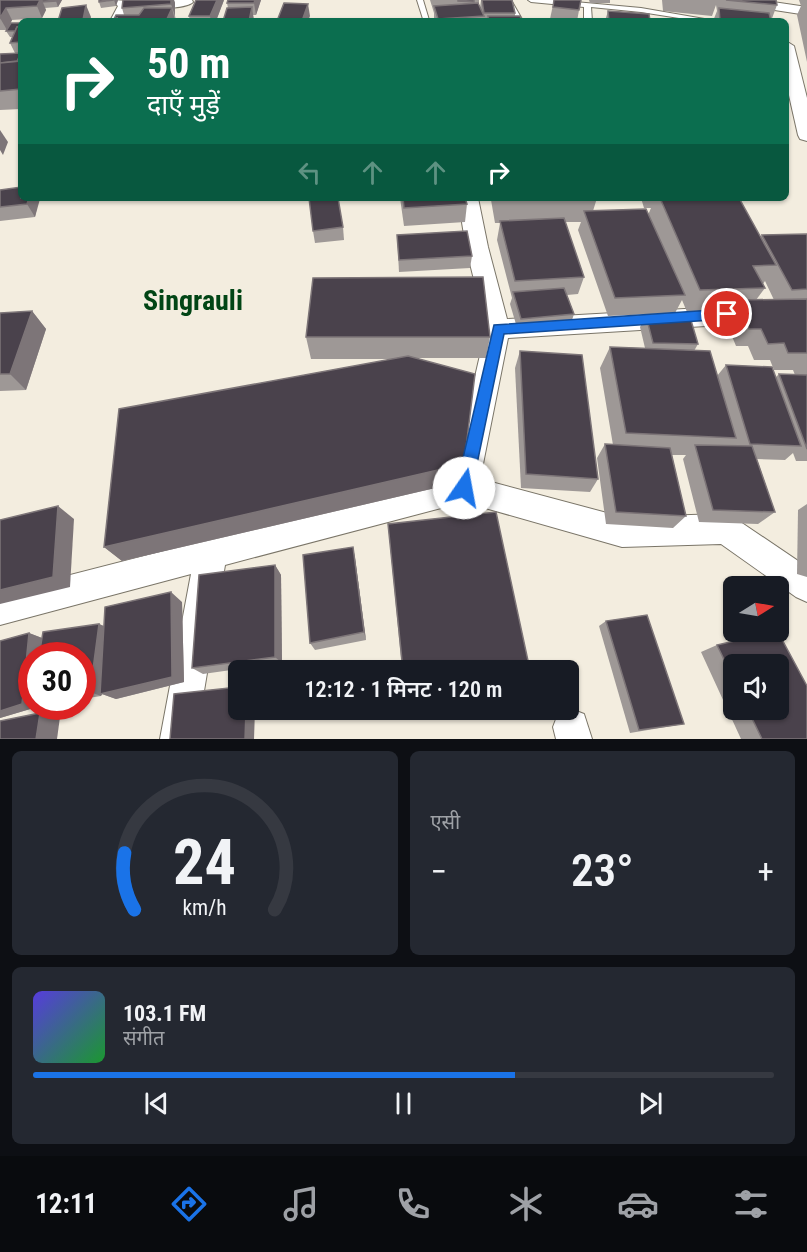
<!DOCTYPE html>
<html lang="hi">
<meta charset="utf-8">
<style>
:root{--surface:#171b24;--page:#242831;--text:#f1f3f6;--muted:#9ea1a6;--line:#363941;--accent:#1a73e8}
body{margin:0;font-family:"Roboto Condensed","Noto Sans Devanagari",sans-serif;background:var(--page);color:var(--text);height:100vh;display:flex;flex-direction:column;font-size:22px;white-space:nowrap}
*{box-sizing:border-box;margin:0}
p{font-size:20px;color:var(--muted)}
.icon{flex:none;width:33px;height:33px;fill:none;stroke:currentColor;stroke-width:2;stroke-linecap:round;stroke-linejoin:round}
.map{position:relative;height:739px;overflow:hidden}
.drawer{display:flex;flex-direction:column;gap:12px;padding:12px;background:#0d0f14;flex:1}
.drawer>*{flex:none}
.top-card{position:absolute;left:18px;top:18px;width:771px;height:183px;border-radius:9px;box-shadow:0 2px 4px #0004;background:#0b6e4f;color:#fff;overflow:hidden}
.needle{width:39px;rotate:79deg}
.buttons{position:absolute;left:723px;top:576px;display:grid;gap:12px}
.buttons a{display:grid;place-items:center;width:66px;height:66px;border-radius:9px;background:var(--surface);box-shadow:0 2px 4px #0004;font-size:30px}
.speed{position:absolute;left:18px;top:642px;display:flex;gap:12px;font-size:30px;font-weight:700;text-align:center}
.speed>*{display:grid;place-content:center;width:78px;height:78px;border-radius:50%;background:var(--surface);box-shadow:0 2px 4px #0004;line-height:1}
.speed .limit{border:9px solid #d22;background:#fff;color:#111}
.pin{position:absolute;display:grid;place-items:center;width:51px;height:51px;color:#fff;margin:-26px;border:3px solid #fff;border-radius:50%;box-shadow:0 2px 6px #0007}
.me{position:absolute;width:66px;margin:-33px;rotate:12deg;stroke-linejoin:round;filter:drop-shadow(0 0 4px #0008)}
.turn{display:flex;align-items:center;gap:21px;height:126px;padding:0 30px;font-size:27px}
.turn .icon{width:78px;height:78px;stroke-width:2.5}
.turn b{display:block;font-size:42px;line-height:51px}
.lanes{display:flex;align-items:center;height:57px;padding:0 30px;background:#0003;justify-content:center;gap:30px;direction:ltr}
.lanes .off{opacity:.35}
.big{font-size:45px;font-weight:600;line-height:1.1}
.drawer .tile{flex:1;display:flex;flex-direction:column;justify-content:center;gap:9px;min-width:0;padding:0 21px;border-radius:9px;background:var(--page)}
.drawer .dial{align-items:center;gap:0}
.dial svg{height:156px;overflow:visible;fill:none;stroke:var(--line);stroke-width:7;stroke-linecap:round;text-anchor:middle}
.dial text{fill:var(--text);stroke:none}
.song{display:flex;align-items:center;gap:18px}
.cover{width:72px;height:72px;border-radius:9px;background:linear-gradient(135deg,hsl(250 70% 55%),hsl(130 70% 35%))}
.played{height:6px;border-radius:3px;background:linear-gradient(90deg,var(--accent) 65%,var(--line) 65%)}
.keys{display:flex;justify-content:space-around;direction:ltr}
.heat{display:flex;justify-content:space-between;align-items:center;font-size:33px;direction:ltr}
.drawer .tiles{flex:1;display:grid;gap:12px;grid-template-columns:1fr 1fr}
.tile:last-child{grid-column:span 2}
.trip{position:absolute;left:228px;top:660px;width:351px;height:60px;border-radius:9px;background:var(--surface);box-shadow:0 2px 4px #0004;font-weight:600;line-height:60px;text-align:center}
.menu{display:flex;height:96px;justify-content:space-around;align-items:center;background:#090b0e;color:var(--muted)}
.menu .icon{width:42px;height:42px}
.menu .selected{color:var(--accent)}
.menu b{font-size:27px;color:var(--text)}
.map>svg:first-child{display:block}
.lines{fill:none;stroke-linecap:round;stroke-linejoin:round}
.service-casing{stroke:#7a7568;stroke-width:2}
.minor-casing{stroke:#7a7568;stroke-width:2}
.service{fill:#fff;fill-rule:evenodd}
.minor{fill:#fff;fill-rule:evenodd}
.wall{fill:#9e9896;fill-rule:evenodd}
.shaded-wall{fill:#7d7578}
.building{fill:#4a424c;stroke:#7d7578;stroke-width:1.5}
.route{fill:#1a73e8;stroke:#114b97;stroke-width:1.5}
.labels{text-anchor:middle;stroke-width:6;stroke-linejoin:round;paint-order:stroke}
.town-label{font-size:28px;font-weight:bold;fill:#014515;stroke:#f3eddf}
</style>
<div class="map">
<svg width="807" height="739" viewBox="0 0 807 739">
<rect width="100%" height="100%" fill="#f3eddf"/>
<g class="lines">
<g class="service-casing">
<g id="service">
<polygon points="417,0 423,0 429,20 423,19"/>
<polygon points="505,0 511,0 523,21 515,21"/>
<polygon points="528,0 553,0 641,8 716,21 698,21 641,12 591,7 592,21 584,21 584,7 531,2"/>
</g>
</g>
<g class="minor-casing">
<g id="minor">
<polygon points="111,0 131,1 133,4 126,21 110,21 118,6"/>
<path d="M140,0h52l1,2c-6,7 -53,9 -59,2z"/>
<polygon points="773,2 807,7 807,15 768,9 766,6"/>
<polygon points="786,41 794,46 807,98 807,141 800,139 798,135 786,82"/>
<polygon points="458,198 478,198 488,247 507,319 807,302 807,320 508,338 480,479 622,517 725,514 736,519 807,567 807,602 796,597 721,544 622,547 464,502 225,565 196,739 160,739 191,574 0,625 0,593 452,477 486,329 466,247"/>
<polygon points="571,709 584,714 592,739 556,739 553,727 558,714"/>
</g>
</g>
<use href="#service" class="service"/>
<use href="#minor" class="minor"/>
</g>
<g class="wall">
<polygon points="0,0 62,0 58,7 45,8 46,10 42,18 12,20 7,30 0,30"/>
<polygon points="118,0 116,6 101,8 99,2"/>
<polygon points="123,0 174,0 175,3 175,16 176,20 124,15 122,8"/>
<polygon points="224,0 216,21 190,21 189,16"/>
<polygon points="261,0 256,15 253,15 254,21 223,21 228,8 227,3"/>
<polygon points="430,0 479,0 479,5 480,8 481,0 512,0 515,13 515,16 522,21 434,21 434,13"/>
<polygon points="554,0 581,0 577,21 550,19"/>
<polygon points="589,0 610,0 610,3 590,3"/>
<polygon points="662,0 776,0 777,5 771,21 713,21 717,11 716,5 712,16 663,11"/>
<polygon points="799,0 807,0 807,62 797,15 801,6"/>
<polygon points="608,11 650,21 605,21"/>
<polygon points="21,23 21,109 0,110 0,54 15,53 10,43 12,37 10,37 6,31"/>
<polygon points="0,190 29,198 39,198 35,217 0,221"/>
<polygon points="400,198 465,198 467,204 465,222 404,226"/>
<path d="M476,198h121l-4,13 55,4 3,-7h-7l-3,-10h98l21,39 2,-2 45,-1v227h-11l-3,-8 -8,7 -28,-1 18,53 -17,12 -59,-2 -16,-63 3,-4h-14l14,61 -13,12 -67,-4 -9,-66 8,-14 8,1 -13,-77 10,-21 35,1 -5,-21 6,-11 52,28 -4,7 23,25 9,-11 50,12 3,-3 16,1 -2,-5h-19l-4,-10h-16l-6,-14h-12l-12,-29 4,-6 -41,1 -5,-12 -7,13 -67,3 -30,-86 3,-8h-16l19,55 -6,17 -11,1 7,19 -4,12 -52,5 -8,-27 2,-6 -15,-58 3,-17h-5l-4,-23h-15zM765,281l9,19h-18l9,-12 -2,-4z"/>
<polygon points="343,227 344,240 315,243 313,231"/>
<polygon points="397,235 472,256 470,268 399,272"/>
<polygon points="32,311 46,329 26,390 0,391 0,313"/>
<polygon points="306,337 490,337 486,358 419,358 464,464 461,482 122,561 104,547 392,359 311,359"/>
<polygon points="520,351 598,479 590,492 521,488 515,368"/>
<polygon points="807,504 807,577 797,574 798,510"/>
<polygon points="388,524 530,670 402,670"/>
<polygon points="353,547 355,558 366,640 315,650 310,643"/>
<polygon points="275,565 281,575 282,663 203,674 192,668"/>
<polygon points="182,602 184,682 116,699 102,694 101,696 82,699 82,656 32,656 32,706 37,707 0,718 0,641 29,633 42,638 41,643 99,624 104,626"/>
<polygon points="606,621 684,724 630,733 599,626"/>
<path d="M717,645l90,94h-66l-40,-87zM734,664l44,46h-44z"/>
</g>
<g class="shaded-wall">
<polygon points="40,0 42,0 46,10 42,18 37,6"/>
<polygon points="57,0 62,0 58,7 56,1"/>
<polygon points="114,0 118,0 116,6"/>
<polygon points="171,0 174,0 175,3 175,16 171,4"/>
<polygon points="217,0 224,0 216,21 211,21 210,16"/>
<polygon points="255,0 261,0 256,15 254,3"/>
<polygon points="308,4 310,16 308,21 302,21"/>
<polygon points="86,5 91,17 90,21 73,21"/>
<polygon points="252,7 254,21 249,21"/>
<polygon points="6,8 12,20 7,30 0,18"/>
<polygon points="172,8 175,21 166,21"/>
<polygon points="21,53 21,79 15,66"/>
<polygon points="0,130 8,142 3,155 0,150"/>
<polygon points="29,198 40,199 35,217 27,204"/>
<polygon points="32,311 46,329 26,390 10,374"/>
<polygon points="464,464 461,482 122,561 104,547"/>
<polygon points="58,506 74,519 70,587 0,604 0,590"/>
<polygon points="353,547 355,558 366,640 364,632"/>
<polygon points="275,565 281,575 282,663 275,657"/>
<polygon points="171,592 182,602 184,682 116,699 102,694 101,696 90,692 99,624 110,629"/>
<polygon points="29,633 42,638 40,656 32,656 32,702 30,702 32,702 32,706 37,707 0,718 0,711"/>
<polygon points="246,710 255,710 254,739 245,739"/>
<polygon points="40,713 60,717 57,739 36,739"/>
</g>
<g class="building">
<polygon points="0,0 40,0 37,6 6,8 0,18"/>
<polygon points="42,0 57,0 56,1 42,2"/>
<polygon points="99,0 114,0 99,2"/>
<polygon points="123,0 171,0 171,4 122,8"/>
<polygon points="196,0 217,0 210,16 189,16"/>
<polygon points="228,0 255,0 254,3 227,3"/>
<polygon points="458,0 474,0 474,2 458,1"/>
<polygon points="482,0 512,0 515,13 484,13"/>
<polygon points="554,0 581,0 579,10 553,7"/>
<polygon points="726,0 776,0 777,5"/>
<polygon points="284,3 308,4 302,21 277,21"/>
<polygon points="478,3 484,16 438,19 434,6"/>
<polygon points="86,5 83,20 58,21 62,8"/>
<polygon points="252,7 249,21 223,21 227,8"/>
<polygon points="144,8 172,8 166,21 116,21 117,18 114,19 116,15 139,15"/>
<polygon points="719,8 769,13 771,21 720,21"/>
<polygon points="608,11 649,14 650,21 609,21"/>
<polygon points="488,16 520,16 522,21 489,21"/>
<polygon points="11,23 21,23 21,26 17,27 15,31 6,31"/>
<polygon points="21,26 21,42 10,43 17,27"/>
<polygon points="21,53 17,61 0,63 0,54"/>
<polygon points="21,61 21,70 19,75 21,75 21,89 0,91 0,63"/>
<polygon points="21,187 21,198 29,198 27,204 0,207 0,190"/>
<polygon points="309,198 338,198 343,227 313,231"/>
<polygon points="403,198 465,198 467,204 404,208"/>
<rect x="498" y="198" width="99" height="1"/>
<polygon points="660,198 739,198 776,265 753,266 765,288 700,290"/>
<polygon points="646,209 685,295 615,298 584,211"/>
<polygon points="564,218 584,277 515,281 500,221"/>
<polygon points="467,231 472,256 399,260 397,235"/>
<polygon points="807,234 807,289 792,290 762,235"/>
<polygon points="483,277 490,337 306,337 313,278"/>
<polygon points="564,288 574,314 521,319 513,292"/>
<polygon points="807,299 807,353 788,353 784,343 768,344 761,329 749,329 736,300"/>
<polygon points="32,311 10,374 0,374 0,313"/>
<polygon points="646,316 690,317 698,344 653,343"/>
<polygon points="610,347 710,351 736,438 626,433"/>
<polygon points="520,351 582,355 598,479 526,474"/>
<polygon points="408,356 475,374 464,464 104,547 119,409"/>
<polygon points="726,365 772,367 801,446 750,444"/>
<polygon points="779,374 807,375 807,449"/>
<polygon points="605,444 670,448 686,516 616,512"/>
<polygon points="695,445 752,446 775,512 713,510"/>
<polygon points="58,506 53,577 0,590 0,520"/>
<polygon points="496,512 530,670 403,670 388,524"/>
<polygon points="353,547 364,632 310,643 303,555"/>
<polygon points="275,565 275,657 192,668 199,575"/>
<polygon points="171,592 172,677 100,694 105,607"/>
<polygon points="647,615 684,724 639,730 606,621"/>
<polygon points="99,624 90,692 82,694 82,656 39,656 43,632"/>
<polygon points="774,632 778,632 807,686 807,739 762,739 748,710 778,710 778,664 734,664 734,680 717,645"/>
<polygon points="29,633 22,704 0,711 0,641"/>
<polygon points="238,687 238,710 246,710 245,739 170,739 174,694"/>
<polygon points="40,713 36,739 0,739 0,721"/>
</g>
<polygon class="route" points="727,309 733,314 727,319 504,334 472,488 469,493 464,496 458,493 456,488 494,325"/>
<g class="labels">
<g class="town-label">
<text x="193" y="310">Singrauli</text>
</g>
</g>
</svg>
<div class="buttons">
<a><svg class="needle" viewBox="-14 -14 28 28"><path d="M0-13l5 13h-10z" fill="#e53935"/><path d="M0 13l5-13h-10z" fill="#9ea1a6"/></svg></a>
<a><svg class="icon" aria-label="sound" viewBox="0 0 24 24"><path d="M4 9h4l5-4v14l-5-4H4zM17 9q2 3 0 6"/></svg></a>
</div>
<div class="speed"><div class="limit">30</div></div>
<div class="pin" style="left:727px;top:314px;background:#d93025"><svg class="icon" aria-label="arrive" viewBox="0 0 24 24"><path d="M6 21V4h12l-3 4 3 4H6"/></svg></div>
<svg class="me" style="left:464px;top:488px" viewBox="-20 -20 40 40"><circle r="19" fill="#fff"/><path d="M0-13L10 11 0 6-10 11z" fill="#1a73e8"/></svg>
<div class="trip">12:12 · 1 मिनट · 120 m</div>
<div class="top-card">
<div class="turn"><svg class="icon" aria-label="right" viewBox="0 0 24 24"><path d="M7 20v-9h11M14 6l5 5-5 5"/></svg><div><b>50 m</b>दाएँ मुड़ें</div></div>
<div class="lanes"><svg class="icon off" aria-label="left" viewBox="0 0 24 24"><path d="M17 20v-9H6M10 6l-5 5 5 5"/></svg><svg class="icon off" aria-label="ahead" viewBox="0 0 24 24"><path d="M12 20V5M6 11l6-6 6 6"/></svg><svg class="icon off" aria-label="ahead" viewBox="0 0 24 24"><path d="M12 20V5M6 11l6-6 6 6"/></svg><svg class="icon" aria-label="right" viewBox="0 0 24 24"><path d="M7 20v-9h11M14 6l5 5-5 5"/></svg></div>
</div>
</div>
<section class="drawer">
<div class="tiles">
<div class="tile dial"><svg viewBox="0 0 100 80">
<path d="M14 69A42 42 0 1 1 86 69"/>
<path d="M14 69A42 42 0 0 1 9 40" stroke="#1a73e8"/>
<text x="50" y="56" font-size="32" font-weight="700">24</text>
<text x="50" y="72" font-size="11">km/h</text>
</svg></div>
<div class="tile"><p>एसी</p>
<div class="heat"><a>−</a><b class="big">23°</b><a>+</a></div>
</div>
<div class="tile">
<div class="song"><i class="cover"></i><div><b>103.1 FM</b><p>संगीत</p></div></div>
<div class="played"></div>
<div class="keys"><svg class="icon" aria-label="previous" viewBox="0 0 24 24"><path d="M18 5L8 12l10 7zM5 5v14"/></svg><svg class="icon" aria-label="pause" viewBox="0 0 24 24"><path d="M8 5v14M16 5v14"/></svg><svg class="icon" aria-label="next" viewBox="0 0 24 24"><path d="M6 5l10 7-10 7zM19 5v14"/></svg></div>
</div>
</div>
</section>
<nav class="menu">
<b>12:11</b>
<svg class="icon selected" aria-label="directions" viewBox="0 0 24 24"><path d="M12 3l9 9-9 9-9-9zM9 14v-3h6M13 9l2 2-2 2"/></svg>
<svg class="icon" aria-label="music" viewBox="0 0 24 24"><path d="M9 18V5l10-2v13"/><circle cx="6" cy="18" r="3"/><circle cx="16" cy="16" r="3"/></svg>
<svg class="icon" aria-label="phone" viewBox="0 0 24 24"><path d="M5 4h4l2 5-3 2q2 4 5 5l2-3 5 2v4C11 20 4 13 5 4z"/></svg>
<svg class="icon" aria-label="climate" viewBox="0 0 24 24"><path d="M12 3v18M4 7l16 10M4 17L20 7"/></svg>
<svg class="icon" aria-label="car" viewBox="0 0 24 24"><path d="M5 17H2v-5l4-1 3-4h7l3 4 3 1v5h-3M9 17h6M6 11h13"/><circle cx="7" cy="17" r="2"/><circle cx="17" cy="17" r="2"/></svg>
<svg class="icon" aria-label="filters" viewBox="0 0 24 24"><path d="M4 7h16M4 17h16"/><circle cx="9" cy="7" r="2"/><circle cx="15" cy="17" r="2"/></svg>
</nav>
